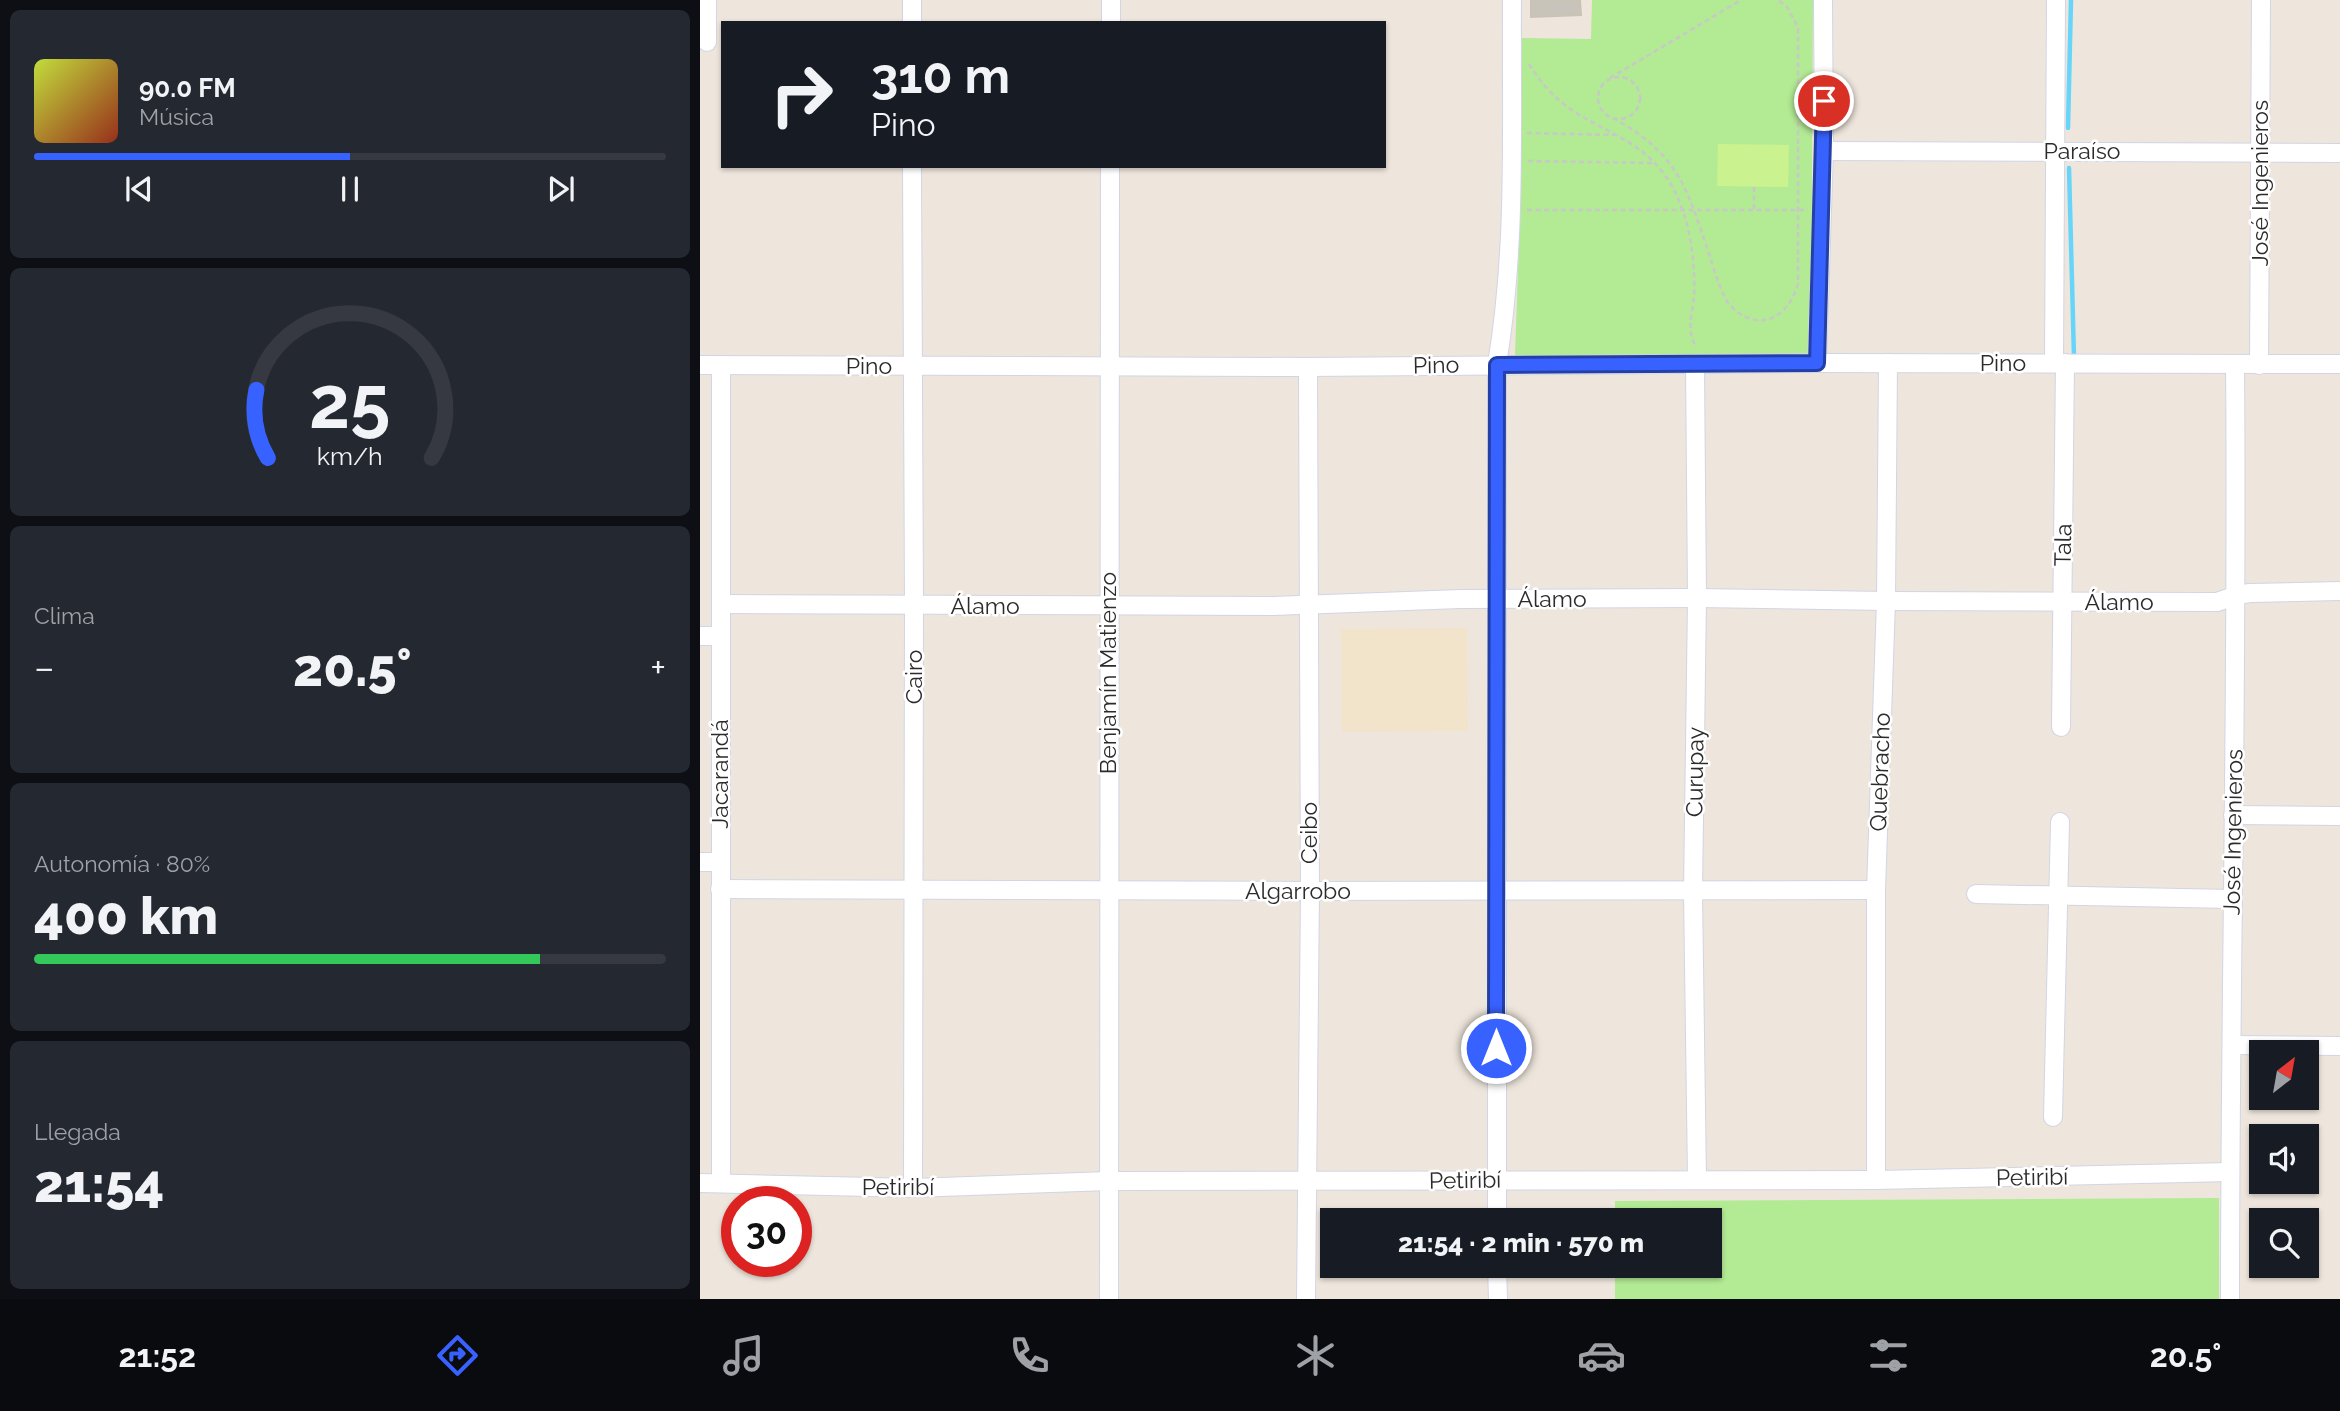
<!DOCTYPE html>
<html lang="es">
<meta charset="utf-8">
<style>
:root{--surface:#171b24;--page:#242831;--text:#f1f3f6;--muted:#9ea1a6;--line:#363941;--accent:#3862ff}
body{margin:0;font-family:Raleway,sans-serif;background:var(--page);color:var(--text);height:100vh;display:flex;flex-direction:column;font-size:26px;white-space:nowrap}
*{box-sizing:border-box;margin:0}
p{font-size:23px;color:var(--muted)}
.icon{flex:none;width:38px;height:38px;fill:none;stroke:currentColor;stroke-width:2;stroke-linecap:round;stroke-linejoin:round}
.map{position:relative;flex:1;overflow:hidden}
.details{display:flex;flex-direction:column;gap:10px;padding:10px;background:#0d0f14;width:700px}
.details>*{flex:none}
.guide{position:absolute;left:21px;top:21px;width:665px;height:147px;border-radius:0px;box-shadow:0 2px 5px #0004;background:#171b24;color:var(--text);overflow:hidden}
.needle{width:46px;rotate:31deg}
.tools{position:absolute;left:1549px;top:1040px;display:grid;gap:14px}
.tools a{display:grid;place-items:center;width:70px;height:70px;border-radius:0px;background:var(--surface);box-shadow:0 2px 5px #0004;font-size:35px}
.speed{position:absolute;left:21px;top:1186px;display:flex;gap:14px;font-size:35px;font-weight:700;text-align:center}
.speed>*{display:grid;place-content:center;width:91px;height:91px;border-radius:50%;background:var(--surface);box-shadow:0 2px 5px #0004;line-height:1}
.speed .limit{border:10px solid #d22;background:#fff;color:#111}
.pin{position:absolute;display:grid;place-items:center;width:60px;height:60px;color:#fff;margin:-30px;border:4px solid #fff;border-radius:50%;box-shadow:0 2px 7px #0007}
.me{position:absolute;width:77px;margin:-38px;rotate:0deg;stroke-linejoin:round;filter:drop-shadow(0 0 5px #0008)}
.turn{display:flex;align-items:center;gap:24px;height:147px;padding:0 35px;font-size:32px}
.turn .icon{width:91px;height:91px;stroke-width:2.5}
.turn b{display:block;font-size:49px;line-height:60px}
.big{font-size:52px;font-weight:800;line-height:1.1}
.details .tile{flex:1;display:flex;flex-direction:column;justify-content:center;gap:10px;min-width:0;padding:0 24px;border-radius:10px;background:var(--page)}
.details .dial{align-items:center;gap:0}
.dial svg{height:182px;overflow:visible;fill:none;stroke:var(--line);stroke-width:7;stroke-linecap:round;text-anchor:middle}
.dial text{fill:var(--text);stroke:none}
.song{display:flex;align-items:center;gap:21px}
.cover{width:84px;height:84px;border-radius:10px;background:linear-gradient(135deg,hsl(70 70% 55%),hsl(10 70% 35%))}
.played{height:7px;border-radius:4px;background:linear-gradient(90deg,var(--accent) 50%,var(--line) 50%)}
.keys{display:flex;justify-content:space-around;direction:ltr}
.heat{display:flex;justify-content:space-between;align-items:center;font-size:38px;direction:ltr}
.charge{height:10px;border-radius:5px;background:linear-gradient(90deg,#34c759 80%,var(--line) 0)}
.trip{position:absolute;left:620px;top:1208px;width:402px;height:70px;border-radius:0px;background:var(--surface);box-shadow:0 2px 5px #0004;font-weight:800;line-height:70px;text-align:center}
.tabs{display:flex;height:112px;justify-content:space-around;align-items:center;background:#090b0e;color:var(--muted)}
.tabs .icon{width:49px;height:49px}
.tabs .current{color:var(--accent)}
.tabs b{font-size:32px;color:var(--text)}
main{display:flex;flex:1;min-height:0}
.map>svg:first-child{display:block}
.education{fill:#f1e4ca}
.green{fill:#b3ea94}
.pitch{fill:#caf28f}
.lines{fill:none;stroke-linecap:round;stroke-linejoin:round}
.stream{stroke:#66d5f9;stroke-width:4.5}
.building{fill:#c9c4bb;stroke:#cac2b5;stroke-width:2}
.street-casing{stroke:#d1d5e5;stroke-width:20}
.path{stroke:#c8c8c8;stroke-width:2.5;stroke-dasharray:5 3.5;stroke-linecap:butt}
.street{stroke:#fff;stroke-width:18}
.route-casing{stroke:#2440a6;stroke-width:18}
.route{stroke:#3862ff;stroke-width:12}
.labels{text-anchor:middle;stroke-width:5;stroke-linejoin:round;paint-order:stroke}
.street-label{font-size:23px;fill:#2b2b2b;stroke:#fff}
</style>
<main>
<section class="details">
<div class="tile">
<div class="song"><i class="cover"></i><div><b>90.0 FM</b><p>Música</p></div></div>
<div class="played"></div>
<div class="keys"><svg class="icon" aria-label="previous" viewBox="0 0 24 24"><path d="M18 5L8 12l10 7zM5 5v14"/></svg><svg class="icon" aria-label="pause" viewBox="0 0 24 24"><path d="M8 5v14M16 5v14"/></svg><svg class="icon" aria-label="next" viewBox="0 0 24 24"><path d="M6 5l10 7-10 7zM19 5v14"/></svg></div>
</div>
<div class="tile dial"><svg viewBox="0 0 100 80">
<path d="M14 69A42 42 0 1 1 86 69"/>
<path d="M14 69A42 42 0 0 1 9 39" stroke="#3862ff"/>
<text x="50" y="56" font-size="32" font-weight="700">25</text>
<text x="50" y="72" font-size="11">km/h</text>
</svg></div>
<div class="tile"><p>Clima</p>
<div class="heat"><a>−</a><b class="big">20.5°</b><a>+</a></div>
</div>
<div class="tile"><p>Autonomía · 80%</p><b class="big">400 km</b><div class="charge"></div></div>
<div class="tile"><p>Llegada</p><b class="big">21:54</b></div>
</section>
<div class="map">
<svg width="1640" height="1299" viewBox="0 0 1640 1299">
<rect width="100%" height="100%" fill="#eee6dc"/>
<polygon class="education" points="767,628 768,731 642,732 641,629"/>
<g class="green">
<polygon points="892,0 1113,0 1111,352 1101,358 977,355 815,355 820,215 822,38 891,39"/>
<polygon points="1519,1198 1519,1299 915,1299 915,1265 1010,1265 1010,1220 915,1220 915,1201"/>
</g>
<polygon class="pitch" points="1018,144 1089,145 1088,187 1017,186"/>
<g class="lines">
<g class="stream">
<polyline points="1368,128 1371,0"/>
<polyline points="1369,168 1374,357"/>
</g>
</g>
<polygon class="building" points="831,0 880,0 881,15 831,17"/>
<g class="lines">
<g class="street-casing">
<g id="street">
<polyline points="7,0 7,42"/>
<polyline points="212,23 212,0"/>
<polyline points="411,23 411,0"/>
<polyline points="1124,151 1640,153"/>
<polyline points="212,166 214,605 213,1188"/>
<polyline points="1117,363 1124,151 1123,0"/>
<polyline points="1354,363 1356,0"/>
<polyline points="995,364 997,598 993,891 997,1180"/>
<polyline points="0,365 608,367 1117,363 1640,364"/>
<polyline points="1559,365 1561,0"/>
<polyline points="21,604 573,606 760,599 997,598 1186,601 1517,602 1537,595 1550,593 1640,591"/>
<polyline points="0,636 20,636"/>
<polyline points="1361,727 1365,363"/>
<polyline points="1533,815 1640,816"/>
<polyline points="0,862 20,862"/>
<polyline points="20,889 610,891 1176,890"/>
<polyline points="1276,894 1532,899"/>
<polyline points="1532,1045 1640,1046"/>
<polyline points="1353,1117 1360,822"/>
<polyline points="1176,1180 1176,890 1186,601 1188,363"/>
<polyline points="0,1183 213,1188 409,1181 1176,1180 1530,1172"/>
<polyline points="21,1183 21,365"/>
<path d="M797,1220v-856c20,-119 14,-243 15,-364"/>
<polyline points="797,1265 798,1299"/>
<polyline points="409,1299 410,166"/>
<polyline points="606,1299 610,891 608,367"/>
<path d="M1530,1299c0,-311 8,-622 5,-934"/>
</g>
</g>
<g class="path">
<path d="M829,64c9,14 19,27 31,37 33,28 76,35 104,73 24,32 32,83 30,122 -2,22 -8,30 2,52"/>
<circle cx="919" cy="98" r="21"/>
<polyline points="910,78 1041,0"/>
<path d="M913,118c67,37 74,71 97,139 5,16 10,32 18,46 28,31 59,18 70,-19v-257l-11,-20 -9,-7"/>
<polyline points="827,133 915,135"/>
<polyline points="828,161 954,163"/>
<polyline points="1054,187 1054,210"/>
<polyline points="827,210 1108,210"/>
</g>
<use href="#street" class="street"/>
</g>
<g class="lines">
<g class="route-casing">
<polyline id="route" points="796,1048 797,365 1117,363 1124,101"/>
</g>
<use href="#route" class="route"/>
</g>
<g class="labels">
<g class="street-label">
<text x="1382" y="159">Paraíso</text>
<text transform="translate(1560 183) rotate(-90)" y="8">José Ingenieros</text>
<text x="1303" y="371">Pino</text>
<text transform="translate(736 365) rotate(-1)" y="8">Pino</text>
<text x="169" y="374">Pino</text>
<text transform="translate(1363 545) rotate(-89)" y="8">Tala</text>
<text x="852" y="607">Álamo</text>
<text x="1419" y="610">Álamo</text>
<text x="285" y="614">Álamo</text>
<text transform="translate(408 673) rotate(-90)" y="8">Benjamín Matienzo</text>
<text transform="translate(214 677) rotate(-90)" y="8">Cairo</text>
<text transform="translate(995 772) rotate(-89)" y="8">Curupay</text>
<text transform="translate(1180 772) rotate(-88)" y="8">Quebracho</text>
<text transform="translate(20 774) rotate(-90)" y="8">Jacarandá</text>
<text transform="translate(1533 832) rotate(-89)" y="8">José Ingenieros</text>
<text transform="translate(609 833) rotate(-90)" y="8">Ceibo</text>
<text x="598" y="899">Algarrobo</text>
<text transform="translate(1332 1177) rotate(-1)" y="8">Petiribí</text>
<text transform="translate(765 1180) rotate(-1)" y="8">Petiribí</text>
<text x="198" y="1195">Petiribí</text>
</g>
</g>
</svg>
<div class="tools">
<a><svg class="needle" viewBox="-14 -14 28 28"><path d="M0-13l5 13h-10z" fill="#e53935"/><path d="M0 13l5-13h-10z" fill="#9ea1a6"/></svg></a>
<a><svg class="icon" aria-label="sound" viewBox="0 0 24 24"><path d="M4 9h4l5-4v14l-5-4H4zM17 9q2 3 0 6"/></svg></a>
<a><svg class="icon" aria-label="search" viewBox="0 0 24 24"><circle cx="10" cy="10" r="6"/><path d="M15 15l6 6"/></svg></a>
</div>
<div class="speed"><div class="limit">30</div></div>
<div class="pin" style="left:1124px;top:101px;background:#d93025"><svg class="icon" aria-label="arrive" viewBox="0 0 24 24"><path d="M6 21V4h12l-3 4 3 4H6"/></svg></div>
<svg class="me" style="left:796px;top:1048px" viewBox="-20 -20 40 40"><circle r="17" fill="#3862ff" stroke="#fff" stroke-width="3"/><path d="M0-11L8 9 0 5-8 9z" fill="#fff"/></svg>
<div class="trip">21:54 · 2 min · 570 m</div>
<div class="guide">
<div class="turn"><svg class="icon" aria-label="right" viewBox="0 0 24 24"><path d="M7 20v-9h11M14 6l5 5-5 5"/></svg><div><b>310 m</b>Pino</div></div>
</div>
</div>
</main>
<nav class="tabs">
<b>21:52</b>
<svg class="icon current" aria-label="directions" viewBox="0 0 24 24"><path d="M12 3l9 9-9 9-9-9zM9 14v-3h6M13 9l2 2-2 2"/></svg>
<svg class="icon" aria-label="music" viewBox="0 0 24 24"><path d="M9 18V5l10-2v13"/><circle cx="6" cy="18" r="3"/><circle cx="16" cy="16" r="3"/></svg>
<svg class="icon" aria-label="phone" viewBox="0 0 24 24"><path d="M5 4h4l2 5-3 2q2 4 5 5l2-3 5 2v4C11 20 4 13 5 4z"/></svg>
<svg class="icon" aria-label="climate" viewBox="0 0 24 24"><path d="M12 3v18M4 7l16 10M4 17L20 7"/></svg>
<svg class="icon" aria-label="car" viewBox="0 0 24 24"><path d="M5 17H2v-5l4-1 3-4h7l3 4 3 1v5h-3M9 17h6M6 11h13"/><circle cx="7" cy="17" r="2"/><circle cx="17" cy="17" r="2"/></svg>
<svg class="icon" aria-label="filters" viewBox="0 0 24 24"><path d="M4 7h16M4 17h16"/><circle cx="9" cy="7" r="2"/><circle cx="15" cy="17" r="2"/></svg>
<b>20.5°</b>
</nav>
